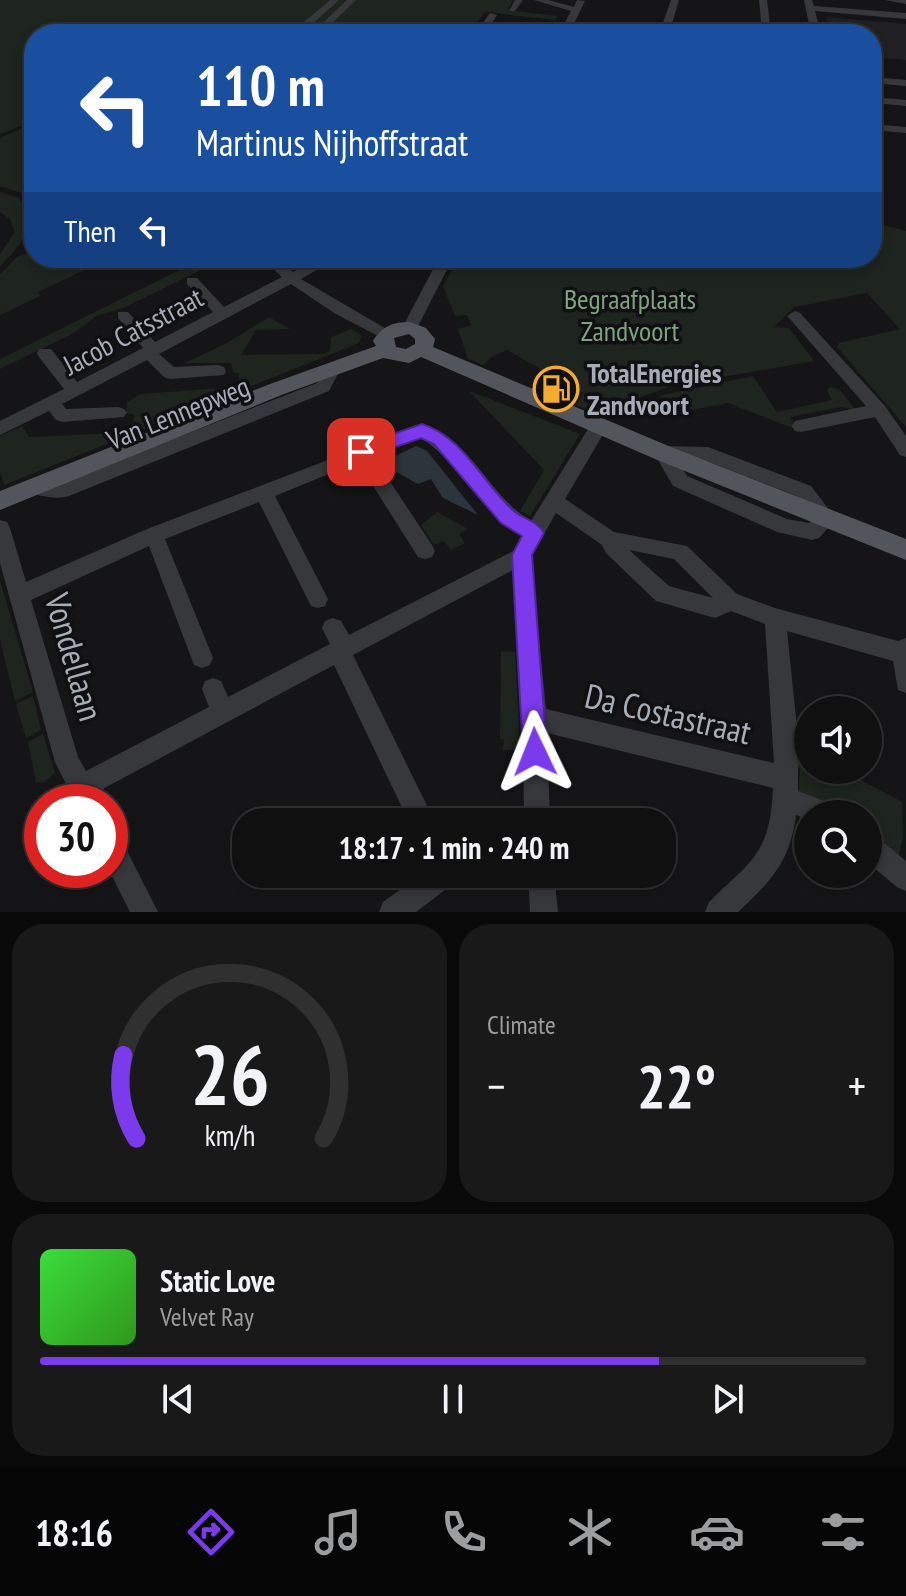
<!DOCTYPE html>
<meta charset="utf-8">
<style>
:root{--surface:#101011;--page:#19191a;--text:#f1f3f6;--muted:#9c9d9f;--line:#303031;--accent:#7c3aed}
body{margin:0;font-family:"PT Sans Narrow",sans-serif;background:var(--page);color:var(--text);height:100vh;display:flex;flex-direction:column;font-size:30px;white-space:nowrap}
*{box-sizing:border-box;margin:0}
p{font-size:26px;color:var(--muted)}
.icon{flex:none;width:44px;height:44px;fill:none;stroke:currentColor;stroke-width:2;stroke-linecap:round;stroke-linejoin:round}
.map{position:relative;height:912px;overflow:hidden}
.drawer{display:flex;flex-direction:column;gap:12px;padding:12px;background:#090909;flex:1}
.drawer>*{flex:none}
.hud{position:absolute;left:24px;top:24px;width:858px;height:244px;border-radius:32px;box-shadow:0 4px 12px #0003,0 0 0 2px var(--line);background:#1a4fa0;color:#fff;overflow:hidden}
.buttons{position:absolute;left:794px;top:696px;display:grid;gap:16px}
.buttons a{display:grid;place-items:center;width:88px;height:88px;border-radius:50%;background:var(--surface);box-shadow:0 4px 12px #0003,0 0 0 2px var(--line);font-size:40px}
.speed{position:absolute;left:24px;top:784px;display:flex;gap:16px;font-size:40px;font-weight:700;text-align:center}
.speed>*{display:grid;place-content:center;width:104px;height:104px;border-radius:50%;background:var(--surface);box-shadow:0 4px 12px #0003,0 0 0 2px var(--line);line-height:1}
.speed .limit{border:12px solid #d22;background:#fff;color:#111}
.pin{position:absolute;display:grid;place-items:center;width:68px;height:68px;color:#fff;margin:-34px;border-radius:16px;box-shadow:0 4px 12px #0006}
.me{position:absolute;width:88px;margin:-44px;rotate:358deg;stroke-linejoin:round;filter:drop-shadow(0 0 6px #0008)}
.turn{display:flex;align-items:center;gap:28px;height:168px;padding:0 40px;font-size:36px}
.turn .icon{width:104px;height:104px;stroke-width:2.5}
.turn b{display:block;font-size:56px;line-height:68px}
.then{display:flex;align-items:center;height:76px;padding:0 40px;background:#0003;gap:16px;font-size:30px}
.big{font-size:60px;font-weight:700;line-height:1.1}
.drawer .card{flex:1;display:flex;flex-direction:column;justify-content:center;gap:12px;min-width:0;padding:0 28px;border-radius:32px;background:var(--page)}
.drawer .dial{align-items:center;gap:0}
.dial svg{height:208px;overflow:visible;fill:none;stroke:var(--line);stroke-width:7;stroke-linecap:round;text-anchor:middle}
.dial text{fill:var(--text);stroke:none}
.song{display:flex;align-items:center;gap:24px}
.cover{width:96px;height:96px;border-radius:12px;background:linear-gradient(135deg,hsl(120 70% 55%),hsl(110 70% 35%))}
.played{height:8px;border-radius:4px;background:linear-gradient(90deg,var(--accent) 75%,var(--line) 75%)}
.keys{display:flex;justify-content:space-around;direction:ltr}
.heat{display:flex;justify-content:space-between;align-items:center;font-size:44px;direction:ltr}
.drawer .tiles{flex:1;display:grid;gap:12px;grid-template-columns:1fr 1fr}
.card:last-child{grid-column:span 2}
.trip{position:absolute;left:232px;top:808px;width:444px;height:80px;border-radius:32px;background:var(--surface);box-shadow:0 4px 12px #0003,0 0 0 2px var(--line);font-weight:700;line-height:80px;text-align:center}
.dock{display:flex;height:128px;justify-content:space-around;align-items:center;background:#060607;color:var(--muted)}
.dock .icon{width:56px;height:56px}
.dock .current{color:var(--accent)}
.dock b{font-size:36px;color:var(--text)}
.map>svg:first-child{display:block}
.built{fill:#212124}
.green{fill:#1d251e}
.water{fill:#2b353b}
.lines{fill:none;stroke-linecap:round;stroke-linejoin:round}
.minor{fill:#36383c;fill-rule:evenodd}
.major{fill:#52555b;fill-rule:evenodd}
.route{fill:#7c3aed;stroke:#51269a;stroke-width:2}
.labels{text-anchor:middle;stroke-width:7;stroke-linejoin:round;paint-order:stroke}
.park-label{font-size:28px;fill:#7ea37e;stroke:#101012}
.street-label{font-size:28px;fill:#a7adb8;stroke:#101012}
.poi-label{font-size:28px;font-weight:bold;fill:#a7adb8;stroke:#101012;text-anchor:start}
.near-street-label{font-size:34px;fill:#a7adb8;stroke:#101012}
</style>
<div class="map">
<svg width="906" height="912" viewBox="0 0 906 912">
<rect width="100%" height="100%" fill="#151517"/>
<polygon class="built" points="826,17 906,24 906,60 872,57 872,34 831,34"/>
<g class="green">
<polygon points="0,0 334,0 293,34 34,34 34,121 0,134"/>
<polygon points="338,0 513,0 508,10 558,16 555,20 485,12 468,34 298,34"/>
<polygon points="34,123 34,201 25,194 0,186 0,138"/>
<polygon points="0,192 19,198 29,216 20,244 0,267 0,254 15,232 10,219 0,212"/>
<polygon points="872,222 906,231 906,427 837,347 839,343 900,329 867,293 794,307 774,327 789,328 814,361 672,386 594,413 576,405 583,393 507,350 493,356 483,365 468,359 458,329 471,325 467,315 455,316 443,286 459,258 872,258"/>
<polygon points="34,252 34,258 110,258 38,292 40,296 0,315 0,274 18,256"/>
<polygon points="204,258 226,258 123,308 96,316 72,334 0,369 0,359"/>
<polygon points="269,317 290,329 256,330 241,355 323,354 330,351 331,337 352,329 362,336 359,343 4,485 0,471 0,436 22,426 29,437 125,433 131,427 135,415 126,413 127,402 141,394 238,387 239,374 233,372 231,363 185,363 227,343"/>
<polygon points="753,376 777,412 832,400 827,391 829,387 839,389 856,410 841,407 790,417 797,428 808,434 728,403 692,410 658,396"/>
<polygon points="469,391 580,434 530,516 520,511 544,470"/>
<polygon points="437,512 468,529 459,534 465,543 451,550 444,541 434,545 421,525"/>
<polygon points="0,581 33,692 15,701 0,640"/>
<polygon points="501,651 515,652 520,750 503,750 504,740 500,739"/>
<polygon points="33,696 41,730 26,738 16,704"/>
<polygon points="43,734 55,773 43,783 36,782 28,742"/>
<polygon points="794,743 808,751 808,770 842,770 902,802 903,838 897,862 868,838 868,814 837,811 794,789 799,790 800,769 794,766"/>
</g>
<polygon class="water" points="416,446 427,451 478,515 443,498 431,479 418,484 380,463"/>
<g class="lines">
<g class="minor">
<polygon points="330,0 339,0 301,34 290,34"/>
<polygon points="347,0 356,0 321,34 311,34"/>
<polygon points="515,0 523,0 515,11 509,11"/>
<polygon points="534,0 548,0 574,7 577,0 585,1 569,34 559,34 571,11"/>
<polygon points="671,0 679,0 669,34 659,34"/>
<polygon points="759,0 767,0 771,34 762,33"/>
<polygon points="804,0 812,0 814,6 906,13 906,19 815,11 821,34 811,34"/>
<polygon points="885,0 906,0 906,4"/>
<polygon points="490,13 497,15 485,34 475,34"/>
<polygon points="872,77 906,80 906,86 872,83"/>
<polygon points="872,97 906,100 906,106 872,103"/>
<polygon points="872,124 906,127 906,133 872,130"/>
<polygon points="262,258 277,258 293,272 319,258 337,258 301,279 395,334 387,339 382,338 334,313 291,284 159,354 174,367 218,365 224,367 226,371 224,375 170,379 164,377 147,360 62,404 66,409 118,407 124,409 127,413 124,417 62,422 56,420 49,411 0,435 0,421 64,389 39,357 37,353 39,349 51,349 77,382 143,348 118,318 118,312 128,312 155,342 213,312 187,284 187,278 197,278 224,307 282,277"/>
<polygon points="439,258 453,258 415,332 405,332 402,328"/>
<polygon points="795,311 800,313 885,406 906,436 906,457 900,455 875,417 801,432 795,431 792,426 795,421 866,406 790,319 787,316"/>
<path d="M332,364l8,6 -11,21 -260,105c-12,4 -29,0 -41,-4l-2,-5 2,-5 7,-2 26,3 256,-100 9,-17z"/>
<path d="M599,420l9,6 -43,73 49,33 73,14 50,48 38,14 123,33 8,-3v55l-8,-3 -5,-29 -106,-30 11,106v54l37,14 4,9h-31v6l-12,-5c-6,47 -25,66 -58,97h-33l4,-10c44,-43 61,-48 64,-114l-226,-55 3,89h-26l-1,-104 -10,-148 -160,85 82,167h-26l-75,-157 -237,127 5,10h-27l-20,-40 -55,-199v-43l7,2 3,6 16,54 121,-53 275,-105c48,14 68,73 109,97l62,-100zM421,438c40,26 60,73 101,98l-3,6 2,5 -172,88 -8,-14 -8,-3 -8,3 -3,7 8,16 -102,53 -7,-16 -8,-3 -8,3 -3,8 7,18 -123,64 -8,-14 -47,-157 118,-54 45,119 8,3 8,-3 3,-7 -48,-119 94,-37 52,104 7,2 7,-2 3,-7 -53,-103 83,-34 60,95 7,2 7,-2 3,-6 -3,-6 -59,-89zM556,513l46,32 4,8 50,48 59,17 16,-7 34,13 9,139 -228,-54 -16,-159 6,-2zM629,550l45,9 39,39 -44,-12z"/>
<path d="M663,446l45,1 103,39 25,33 -17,19 -7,2 -35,-8 -104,-46 -19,-33 3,-5zM677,460l30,1 90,35 17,22 -5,5 -22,-4 -100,-43z"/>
<polygon points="110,831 119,835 158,912 130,912 109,870"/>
<polygon points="868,833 877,837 906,861 906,891 897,887 868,863"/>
<polygon points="422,874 458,874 454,883 416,912 379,912 383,902"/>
<polygon points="528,874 554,874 558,912 530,912"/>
</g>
<path class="major" d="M410,322l16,6 9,11 -2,8 238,100 235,92v21l-251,-101 -234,-102 -12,6 -26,-5 -99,36 -284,116v-19l270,-107 106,-38 -3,-5c9,-15 20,-19 37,-19zM409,334l6,5v5l-9,5 -10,-2 -2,-9z"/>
</g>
<path class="route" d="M422,424c42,13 60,59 92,87 9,8 24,10 30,22l-12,22 15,197 -3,9 -9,3 -8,-3 -4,-9 -11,-197 10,-19 -21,-13 -67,-79 -13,-6 -60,21 -9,-7 3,-5z"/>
<defs>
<g id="fuel-ring" transform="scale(2.3)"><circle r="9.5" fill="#101012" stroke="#f5aa30" stroke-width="1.5"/><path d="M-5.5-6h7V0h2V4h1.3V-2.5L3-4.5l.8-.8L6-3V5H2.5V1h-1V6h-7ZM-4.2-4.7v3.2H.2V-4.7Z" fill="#f5aa30"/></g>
</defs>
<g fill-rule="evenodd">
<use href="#fuel-ring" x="556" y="389"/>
</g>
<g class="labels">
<g class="park-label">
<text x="630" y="309">Begraafplaats<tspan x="630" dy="32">Zandvoort</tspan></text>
</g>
<g class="street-label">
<text transform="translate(133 331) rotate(-28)" y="10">Jacob Catsstraat</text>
<text transform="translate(178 413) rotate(-22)" y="10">Van Lennepweg</text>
</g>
<g class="poi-label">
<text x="587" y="383">TotalEnergies<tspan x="587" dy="32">Zandvoort</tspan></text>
</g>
<g class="near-street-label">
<text transform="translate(74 657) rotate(74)" y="12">Vondellaan</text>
<text transform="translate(668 714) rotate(13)" y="12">Da Costastraat</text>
</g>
</g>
</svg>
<div class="buttons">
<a><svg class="icon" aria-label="sound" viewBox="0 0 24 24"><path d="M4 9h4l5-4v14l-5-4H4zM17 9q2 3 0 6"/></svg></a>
<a><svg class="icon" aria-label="search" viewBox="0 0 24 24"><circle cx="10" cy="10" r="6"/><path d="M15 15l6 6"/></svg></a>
</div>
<div class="speed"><div class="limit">30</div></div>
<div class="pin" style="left:361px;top:452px;background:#d93025"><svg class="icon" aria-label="arrive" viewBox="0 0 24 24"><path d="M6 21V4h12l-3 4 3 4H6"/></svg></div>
<svg class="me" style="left:535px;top:752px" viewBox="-20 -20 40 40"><path d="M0-17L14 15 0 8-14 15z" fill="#7c3aed" stroke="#fff" stroke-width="4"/></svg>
<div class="trip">18:17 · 1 min · 240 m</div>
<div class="hud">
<div class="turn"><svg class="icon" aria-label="left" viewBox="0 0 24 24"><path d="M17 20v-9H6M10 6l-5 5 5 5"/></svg><div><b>110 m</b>Martinus Nijhoffstraat</div></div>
<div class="then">Then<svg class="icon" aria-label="left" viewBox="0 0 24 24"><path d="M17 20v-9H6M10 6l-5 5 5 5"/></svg></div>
</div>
</div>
<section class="drawer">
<div class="tiles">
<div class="card dial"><svg viewBox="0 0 100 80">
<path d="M14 69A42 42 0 1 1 86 69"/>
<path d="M14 69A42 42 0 0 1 9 37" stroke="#7c3aed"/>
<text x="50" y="56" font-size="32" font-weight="700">26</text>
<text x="50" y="72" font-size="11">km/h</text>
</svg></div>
<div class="card"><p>Climate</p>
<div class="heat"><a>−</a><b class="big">22°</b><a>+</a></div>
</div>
<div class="card">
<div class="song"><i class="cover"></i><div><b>Static Love</b><p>Velvet Ray</p></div></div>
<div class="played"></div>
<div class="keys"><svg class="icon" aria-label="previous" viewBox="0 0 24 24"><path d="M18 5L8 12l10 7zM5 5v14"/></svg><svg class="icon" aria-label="pause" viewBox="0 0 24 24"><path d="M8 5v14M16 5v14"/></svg><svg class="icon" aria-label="next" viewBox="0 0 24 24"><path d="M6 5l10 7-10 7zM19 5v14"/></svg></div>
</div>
</div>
</section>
<nav class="dock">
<b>18:16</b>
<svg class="icon current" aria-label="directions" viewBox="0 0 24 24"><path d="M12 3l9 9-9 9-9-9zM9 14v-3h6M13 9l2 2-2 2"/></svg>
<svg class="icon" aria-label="music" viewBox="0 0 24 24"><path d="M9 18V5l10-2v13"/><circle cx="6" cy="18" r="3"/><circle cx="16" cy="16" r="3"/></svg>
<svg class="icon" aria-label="phone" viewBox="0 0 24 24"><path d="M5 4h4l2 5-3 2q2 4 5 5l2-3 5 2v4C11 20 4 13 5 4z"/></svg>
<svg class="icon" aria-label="climate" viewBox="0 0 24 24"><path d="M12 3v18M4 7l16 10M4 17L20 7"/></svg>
<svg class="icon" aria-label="car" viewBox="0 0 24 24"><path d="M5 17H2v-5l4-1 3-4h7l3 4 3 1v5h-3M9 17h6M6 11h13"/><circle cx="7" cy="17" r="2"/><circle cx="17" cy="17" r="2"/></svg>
<svg class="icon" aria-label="filters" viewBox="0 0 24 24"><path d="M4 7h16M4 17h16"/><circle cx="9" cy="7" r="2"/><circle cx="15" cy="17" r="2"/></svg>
</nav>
